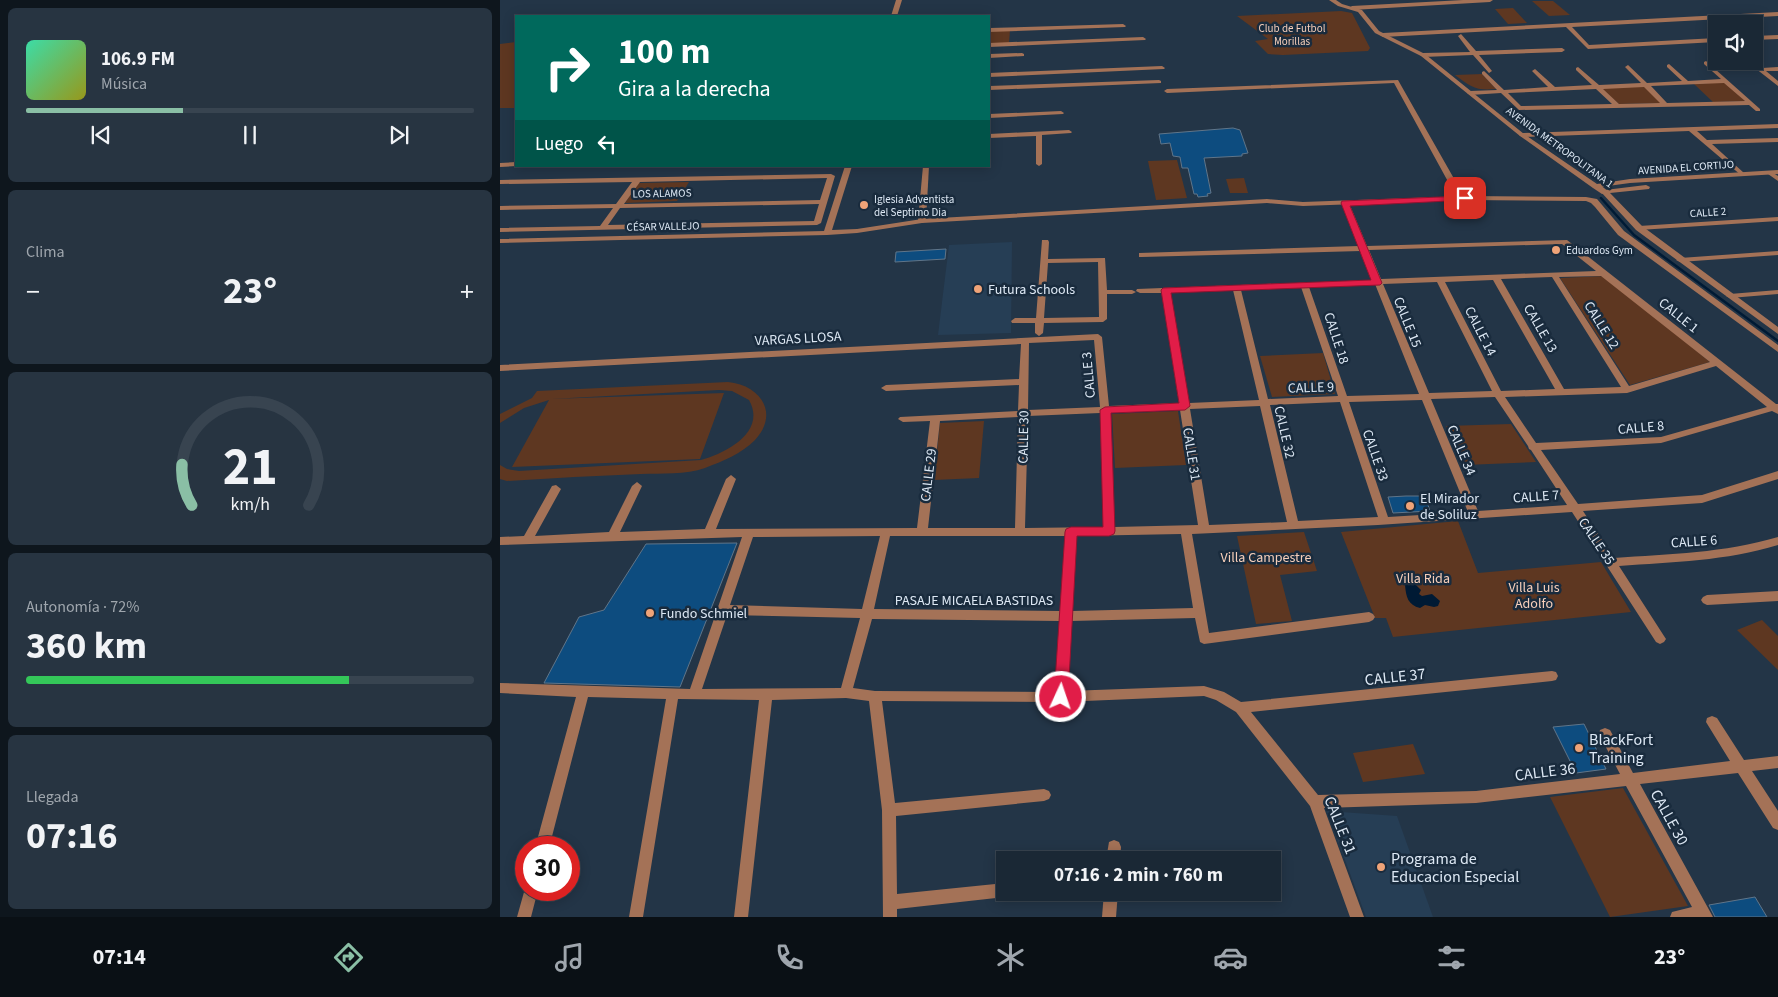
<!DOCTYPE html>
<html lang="es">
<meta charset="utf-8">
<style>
:root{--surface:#1a2835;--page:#273441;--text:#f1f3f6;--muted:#9fa6ad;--line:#384450;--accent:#8abfa5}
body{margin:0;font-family:"Source Sans 3",sans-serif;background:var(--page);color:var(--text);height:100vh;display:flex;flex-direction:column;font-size:19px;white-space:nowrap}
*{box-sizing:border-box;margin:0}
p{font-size:16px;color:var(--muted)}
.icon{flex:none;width:28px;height:28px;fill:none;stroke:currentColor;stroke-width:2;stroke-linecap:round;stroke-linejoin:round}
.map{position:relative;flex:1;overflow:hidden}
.details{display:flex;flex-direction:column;gap:8px;padding:8px;background:#0e161d;width:500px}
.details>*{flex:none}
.banner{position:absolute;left:15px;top:15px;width:475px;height:152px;border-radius:0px;box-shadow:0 2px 12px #0003,0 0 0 1px var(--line);background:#00695c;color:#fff;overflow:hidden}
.controls{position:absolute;left:1208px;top:15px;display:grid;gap:10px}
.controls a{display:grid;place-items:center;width:55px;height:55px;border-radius:0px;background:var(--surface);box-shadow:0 2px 12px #0003,0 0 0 1px var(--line);font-size:25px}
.speed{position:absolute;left:15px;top:836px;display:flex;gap:10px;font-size:25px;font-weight:700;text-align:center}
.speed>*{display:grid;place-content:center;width:65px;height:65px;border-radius:50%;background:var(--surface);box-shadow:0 2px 12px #0003,0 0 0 1px var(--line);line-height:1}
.speed .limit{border:8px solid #d22;background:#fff;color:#111}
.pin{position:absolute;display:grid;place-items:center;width:42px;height:42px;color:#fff;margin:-21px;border-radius:10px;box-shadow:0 2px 8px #0006}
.me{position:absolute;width:55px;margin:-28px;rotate:3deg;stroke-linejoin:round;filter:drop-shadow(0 0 4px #0008)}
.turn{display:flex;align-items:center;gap:18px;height:105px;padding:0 20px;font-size:22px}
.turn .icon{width:65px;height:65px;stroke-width:2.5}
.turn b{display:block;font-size:35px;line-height:42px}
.then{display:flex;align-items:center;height:48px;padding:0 20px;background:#0003;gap:10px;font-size:19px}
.big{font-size:38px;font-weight:700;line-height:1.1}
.details .tile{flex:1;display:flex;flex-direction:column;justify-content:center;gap:8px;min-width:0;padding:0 18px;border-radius:8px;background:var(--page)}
.details .dial{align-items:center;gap:0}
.dial svg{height:130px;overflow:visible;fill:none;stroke:var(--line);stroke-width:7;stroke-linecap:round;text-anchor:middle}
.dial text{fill:var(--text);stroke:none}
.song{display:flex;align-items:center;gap:15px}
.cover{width:60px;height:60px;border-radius:8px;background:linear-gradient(135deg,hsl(160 70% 55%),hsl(60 70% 35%))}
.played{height:5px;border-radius:2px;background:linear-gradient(90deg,var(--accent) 35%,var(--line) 35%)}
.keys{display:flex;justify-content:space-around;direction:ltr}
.heat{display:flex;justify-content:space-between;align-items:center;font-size:28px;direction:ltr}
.charge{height:8px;border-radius:4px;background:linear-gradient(90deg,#34c759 72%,var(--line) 0)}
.trip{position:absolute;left:496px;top:851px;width:285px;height:50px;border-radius:0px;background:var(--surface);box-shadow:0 2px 12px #0003,0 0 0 1px var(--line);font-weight:700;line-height:50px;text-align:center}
.menu{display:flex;height:80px;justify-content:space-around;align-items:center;background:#0a1015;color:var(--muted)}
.menu .icon{width:35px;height:35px}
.menu .active{color:var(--accent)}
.menu b{font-size:22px;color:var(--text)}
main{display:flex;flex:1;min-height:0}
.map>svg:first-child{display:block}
.built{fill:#263e55}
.green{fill:#5e3721}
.water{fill:#001a34}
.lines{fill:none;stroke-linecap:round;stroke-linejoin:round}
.stream{stroke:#001a34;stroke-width:2.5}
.building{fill:#0d4c7f;stroke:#607589}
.minor{fill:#a47257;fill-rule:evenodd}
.tertiary{fill:#a47257;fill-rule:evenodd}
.route{fill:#e11d48;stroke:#92132f}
.poi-dot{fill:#efa378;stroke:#192b3d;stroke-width:2}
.labels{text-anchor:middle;stroke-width:5;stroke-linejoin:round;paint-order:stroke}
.far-park-label{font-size:11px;fill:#f7cfba;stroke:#192b3d}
.far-street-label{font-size:11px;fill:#dde8f4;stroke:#192b3d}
.far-poi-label{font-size:11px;fill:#dde8f4;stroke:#192b3d;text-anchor:start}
.poi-label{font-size:14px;fill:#dde8f4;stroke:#192b3d;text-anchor:start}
.street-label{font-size:14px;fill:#dde8f4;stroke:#192b3d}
.park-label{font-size:14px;fill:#f7cfba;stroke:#192b3d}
.near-street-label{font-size:16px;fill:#dde8f4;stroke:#192b3d}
.near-poi-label{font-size:16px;fill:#dde8f4;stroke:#192b3d;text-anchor:start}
</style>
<main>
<section class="details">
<div class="tile">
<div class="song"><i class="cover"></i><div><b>106.9 FM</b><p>Música</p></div></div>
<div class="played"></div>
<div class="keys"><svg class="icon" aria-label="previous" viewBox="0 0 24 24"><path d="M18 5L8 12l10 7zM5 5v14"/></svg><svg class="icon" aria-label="pause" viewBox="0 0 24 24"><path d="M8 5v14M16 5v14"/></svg><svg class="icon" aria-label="next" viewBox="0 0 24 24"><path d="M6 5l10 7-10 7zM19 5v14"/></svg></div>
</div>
<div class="tile"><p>Clima</p>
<div class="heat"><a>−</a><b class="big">23°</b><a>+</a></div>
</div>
<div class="tile dial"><svg viewBox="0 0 100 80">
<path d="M14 69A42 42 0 1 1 86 69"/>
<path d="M14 69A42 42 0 0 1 8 44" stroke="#8abfa5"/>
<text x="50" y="56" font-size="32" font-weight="700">21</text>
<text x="50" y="72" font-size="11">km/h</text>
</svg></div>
<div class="tile"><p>Autonomía · 72%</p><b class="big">360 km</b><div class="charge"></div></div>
<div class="tile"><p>Llegada</p><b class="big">07:16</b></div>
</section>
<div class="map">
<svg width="1278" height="917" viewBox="0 0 1278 917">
<rect width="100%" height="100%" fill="#233547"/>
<g class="built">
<polygon points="512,242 511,333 438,335 449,245"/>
<polygon points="827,811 897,816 933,917 866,917"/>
</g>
<g class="green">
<polygon points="1032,1 1053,1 1070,15 1049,16"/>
<polygon points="1013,8 1027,23 1008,24 995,9"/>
<polygon points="841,11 852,13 870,48 868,51 783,55 768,54 755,41 768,39 737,16"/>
<polygon points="510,30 509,43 489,44 489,31"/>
<polygon points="16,42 16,108 0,108 0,44"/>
<path d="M982,74l14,15c-20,2 -25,-2 -41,-14z"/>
<polygon points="1225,82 1245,101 1213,102 1194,84"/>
<polygon points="1145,86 1163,103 1119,104 1101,88"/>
<polygon points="677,160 687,198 656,200 648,161"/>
<polygon points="744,178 748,193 730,193 726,179"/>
<polygon points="189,182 177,201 125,203 138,183"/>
<polygon points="1105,276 1210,362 1130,385 1060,278"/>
<polygon points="823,353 835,394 772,397 760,356"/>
<path d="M228,382c32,3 52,31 27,58 -14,14 -32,21 -50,28 -19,7 -44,5 -64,6 -45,2 -89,4 -134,7l-7,-2v-14l7,4 12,2 182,-11c25,-7 66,-28 48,-60l-17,-9 -13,-1 -168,9 173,-6 -24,66 -188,8 37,-67 -25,8 -24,15v-9l32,-16 5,-7z"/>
<polygon points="678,411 686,465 615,468 612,414"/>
<polygon points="484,421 479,478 434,480 440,423"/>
<polygon points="1011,424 1036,462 965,465 946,426"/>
<polygon points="958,521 978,573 1101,562 1131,612 893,637 886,618 875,618 841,532"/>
<polygon points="804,532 817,571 780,575 792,621 756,624 737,536"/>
<polygon points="1262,620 1278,636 1278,670 1237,630"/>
<polygon points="913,744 925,774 863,782 853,753"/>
<polygon points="1123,788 1188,906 1110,917 1050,797"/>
</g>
<path class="water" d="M909,584h6l6,6 -2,4 3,2 10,-2 8,7 -2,5 -4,1 -9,-2 -5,3c-12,-3 -14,-11 -15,-23z"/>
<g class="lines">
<polyline class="stream" points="1101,198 1134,235 1278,341"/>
</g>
<g class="building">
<polygon points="733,128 740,130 748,153 742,154 742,156 704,158 711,193 707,194 708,196 698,197 697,194 694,194 688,168 682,168 680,157 673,156 670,143 661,144 659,134"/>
<polygon points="446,249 445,259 395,262 396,252"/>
<polygon points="906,496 925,496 930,511 893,513 888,497"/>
<polygon points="237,543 180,687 44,683 79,617 104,610 146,544"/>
<polygon points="1084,724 1106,769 1076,773 1053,727"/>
<polygon points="1255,897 1267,917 1215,917 1209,905"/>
</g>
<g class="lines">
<g class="minor">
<polygon points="963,0 993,0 990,2 852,10 849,8 852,6"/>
<polygon points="1278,12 1278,16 1072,27 1089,45 1216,38 1216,42 1088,49 1066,27 883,37 880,35 883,33"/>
<polygon points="623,24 626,26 625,27 489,32 489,28"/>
<polygon points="961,34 976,51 1062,48 1065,50 1062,52 979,55 992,71 989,73 973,55 923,57 920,55 923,53 970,52 958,36"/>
<polygon points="1278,35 1278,39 1254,40 1254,36"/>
<polygon points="643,37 646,39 645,40 489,47 489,43"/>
<polygon points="522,53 524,54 524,56 489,58 489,54"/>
<path d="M1206,61l54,48v2h-4l-7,-6 -230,5 -18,-17 -31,2 -3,-2 3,-2 27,-1 -15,-16v-2l2,-1 20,19 44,-3 -16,-16 3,-2 20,18 37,-2 -16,-15v-2l2,-1 21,18 42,-2 -16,-16 3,-2 19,18 35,-2 -15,-14v-2l2,-1 19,17 33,-2 -17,-15v-2zM1224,83l21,18 -78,2 -16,-17zM1144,87l16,16 -41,1 -16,-15zM1096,89l16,15 -91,2 -13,-13z"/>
<polygon points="1246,61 1253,61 1262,68 1278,67 1278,71 1266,71 1278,81 1278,86"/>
<polygon points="662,66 665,68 664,69 489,77 489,73"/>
<polygon points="659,80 661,81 661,83 489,90 489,86"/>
<polygon points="898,80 965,198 964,200 957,198 894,83 667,93 664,91 667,89"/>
<polygon points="561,111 564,113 563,114 489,118 489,114"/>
<polygon points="1278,124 1278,128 1197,131 1207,140 1278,138 1278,142 1212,144 1244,173 1246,174 1242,176 1189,131 1022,137 1019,135 1022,133"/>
<polygon points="569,130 572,132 571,133 542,135 542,164 539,166 536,164 536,136 489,138 489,134"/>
<polygon points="16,162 16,166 0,167 0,163"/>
<polygon points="423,166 429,166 426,221 422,223 418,221"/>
<polygon points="1270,171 1278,176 1278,181 1268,174 1268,172"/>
<path d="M331,174l4,2 -14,47 -4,2 -317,7v-4l100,-2 13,-18 -113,2v-4l116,-2 16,-22 -132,2v-4zM327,178l-7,22 -196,4 16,-22zM319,204l-5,17 -206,4 12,-17z"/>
<polygon points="1093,184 1099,184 1109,192 1102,194 1093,188"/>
<path d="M842,201l7,2 18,43 200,-6 209,164h2v10l-6,-3 -111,32 -120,7 37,54 124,-9 76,-24v8l-76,24 -119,8 31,47c56,-4 110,-5 164,-21v8c-52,16 -105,17 -159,21l45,70 2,3 -2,3 -4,2 -4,-2 -84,-130 -194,13 -186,9 17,99 160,-21 4,2 2,3 -2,3 -4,2 -165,22 -4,-2 -5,-24 -124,3 -3,70 136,-5 20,6 17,10 311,-31 4,1 2,4 -2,4 -4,1 -301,31 67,83 158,-4 144,-17 -21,-40 1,-4 5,-2 5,2 23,43 97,-12 -24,-39 1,-4 5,-2 5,2 27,42 34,-4v12l-26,3 26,40v19l-5,-2 -35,-55 -98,11 73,133h-43l2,-5 20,-5 -66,-121 -150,17 -152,5 40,109h-14l-40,-111 -74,-94 -20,-12 -12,-4 -143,6 -179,-1 13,102 149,-14 5,2 2,4 -2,4 -5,2 -148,15 1,78 108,-11v9h6l-1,3 -5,2 -108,12v8h-14l-1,-107 -13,-109 -23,-3 -74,2 -24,217h-14l25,-217 -81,-1 -35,218h-14l37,-218 -78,-2 -39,151h-14l41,-151 -76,-4v-10l190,6 52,-152 -242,8v-8l24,-1 28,-50 4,-1 5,4 -26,47 74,-4 23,-46 5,-4 5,4 -22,46 85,-3 21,-50 5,-4 5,4 -20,50 201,-1 13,-107 -27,1 -5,-3 2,-2 118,-6 1,-26 -133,6 -5,-3 5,-3 133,-6 2,-35 -521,27v-6l598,-31 4,3 7,69 70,-3 -17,-110h-22l-4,-2 1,-2 236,-9 -12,-29 -219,6h-3v-4l220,-7 -18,-43zM1062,244l34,27 -215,8 -12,-29zM1101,276l109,86 -81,24 -70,-109zM1052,277l69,110 -57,2 -63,-110zM993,280l62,109 -54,2 -56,-109zM937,282l55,109 -63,2 -46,-109zM875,284l44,110 -72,2 -38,-109zM801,287l37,109 -70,3 -27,-109zM733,290l26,110 -70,3 -19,-111zM594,340l6,67 -72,3 1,-67zM1216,366l51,41 -106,30 -125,6 -31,-46 122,-4zM995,397l33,49 1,3 2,1 36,55 -89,6 -47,-112zM922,400l46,112 -80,5 -39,-115zM840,402l38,115 -80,4 -28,-116zM760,406l27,116 -78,3 -19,-116zM680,410l18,115 -84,2 -4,-114zM600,413l4,114 -79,1 3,-112zM518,417l-3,111h-87l12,-107zM681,534l12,74 -121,3 4,-75zM380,536l-18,73 -132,-4 23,-68zM390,536h175l-5,75 -186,-2zM227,615l133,3 -19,70 -139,1zM372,619l188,2 -5,71 -180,-1 -22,-3z"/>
<polygon points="1278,217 1278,221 1139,230 1135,228 1139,226"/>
<path d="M542,240h6l1,2 -1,17 57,-1 2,32h25l4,2 -4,2h-25v25l-4,3 -59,1 -1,10 -4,3 -4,-3v-10h-23l-1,-2 4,-3h21zM598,262l1,55 -55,1 4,-55z"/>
<polygon points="1278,251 1278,255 1180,262 1176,260 1180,258"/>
<polygon points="1278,290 1278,294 1230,298 1226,296 1230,294"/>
<polygon points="1278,591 1278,601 1207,605 1203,603 1201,600 1203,597 1207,595"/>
<polygon points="614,840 619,842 621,847 620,860 606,860 609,842"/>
<polygon points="26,885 26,890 38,890 31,917 17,917"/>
<polygon points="604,892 618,892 616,917 602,917"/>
</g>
<g class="tertiary">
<polygon points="396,0 402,0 397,16 391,16"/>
<polygon points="829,0 836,0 842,4 862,10 879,31 925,54 1024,134 1097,184 1130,179 1278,170 1278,174 1130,183 1093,188 1020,136 921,56 875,33 858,12 838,6"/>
<polygon points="345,166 352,166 332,230 357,229 422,219 767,199 803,202 965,196 1086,197 1097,199 1124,231 1278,345 1278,352 1118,235 1095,207 1091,203 1086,201 965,200 803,206 767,203 422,223 357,233 327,235 0,243 0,239 324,231"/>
<polygon points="1146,185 1150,187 1149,189 1110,193 1142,226 1278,327 1278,334 1136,230 1101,192 1105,190"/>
</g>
</g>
<polygon class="route" points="965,196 969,198 968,200 850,206 882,283 880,285 671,293 690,406 685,410 611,413 615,531 614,534 609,536 577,536 568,697 566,701 561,703 556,701 554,697 565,532 566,529 571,527 603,527 600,410 605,407 679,403 661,290 663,288 871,280 841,203 842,201"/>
<g class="poi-dot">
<circle cx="364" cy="205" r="5"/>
<circle cx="1056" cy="250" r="5"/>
<circle cx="478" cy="289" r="5"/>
<circle cx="910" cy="506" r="5"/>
<circle cx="150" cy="613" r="5"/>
<circle cx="1079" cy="748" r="5"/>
<circle cx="881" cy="867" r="5"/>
</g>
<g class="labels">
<g class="far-park-label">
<text x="792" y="32">Club de Futbol<tspan x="792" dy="13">Morillas</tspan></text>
</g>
<g class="far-street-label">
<text transform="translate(1060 147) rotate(36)" y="4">AVENIDA METROPOLITANA 1</text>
<text transform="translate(1186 167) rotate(-4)" y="4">AVENIDA EL CORTIJO</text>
<text transform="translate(162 193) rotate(-1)" y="4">LOS ALAMOS</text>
<text transform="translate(1208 212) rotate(-4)" y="4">CALLE 2</text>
<text transform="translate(163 226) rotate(-1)" y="4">CÉSAR VALLEJO</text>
</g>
<g class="far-poi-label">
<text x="374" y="203">Iglesia Adventista<tspan x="374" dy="13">del Septimo Dia</tspan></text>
<text x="1066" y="254">Eduardos Gym</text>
</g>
<g class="poi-label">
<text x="488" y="294">Futura Schools</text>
<text x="920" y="503">El Mirador<tspan x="920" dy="16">de Soliluz</tspan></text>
<text x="160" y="618">Fundo Schmiel</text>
</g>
<g class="street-label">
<text transform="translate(1179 315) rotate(39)" y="5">CALLE 1</text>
<text transform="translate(908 322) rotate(68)" y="5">CALLE 15</text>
<text transform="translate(1102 325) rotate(58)" y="5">CALLE 12</text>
<text transform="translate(1041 328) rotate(60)" y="5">CALLE 13</text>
<text transform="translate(981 331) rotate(63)" y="5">CALLE 14</text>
<text transform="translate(298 338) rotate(-3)" y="5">VARGAS LLOSA</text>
<text transform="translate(837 338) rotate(72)" y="5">CALLE 18</text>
<text transform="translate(588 375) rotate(-95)" y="5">CALLE 3</text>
<text transform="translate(811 387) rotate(-2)" y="5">CALLE 9</text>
<text transform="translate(1141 427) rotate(-5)" y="5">CALLE 8</text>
<text transform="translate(785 432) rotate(77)" y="5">CALLE 32</text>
<text transform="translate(523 437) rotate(-89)" y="5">CALLE 30</text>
<text transform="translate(962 450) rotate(67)" y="5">CALLE 34</text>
<text transform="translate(692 454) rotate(81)" y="5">CALLE 31</text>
<text transform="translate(876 455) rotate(71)" y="5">CALLE 33</text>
<text transform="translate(428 475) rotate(-83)" y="5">CALLE 29</text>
<text transform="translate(1036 496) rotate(-4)" y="5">CALLE 7</text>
<text transform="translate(1097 541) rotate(56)" y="5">CALLE 35</text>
<text transform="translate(1194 541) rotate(-4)" y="5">CALLE 6</text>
<text x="474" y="605">PASAJE MICAELA BASTIDAS</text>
</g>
<g class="park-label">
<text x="766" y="562">Villa Campestre</text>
<text x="923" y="583">Villa Rida</text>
<text x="1034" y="592">Villa Luis<tspan x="1034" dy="16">Adolfo</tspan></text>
</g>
<g class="near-street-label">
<text transform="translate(895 676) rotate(-6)" y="6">CALLE 37</text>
<text transform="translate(1045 771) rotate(-7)" y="6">CALLE 36</text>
<text transform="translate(1170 817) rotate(61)" y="6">CALLE 30</text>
<text transform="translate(841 825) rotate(68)" y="6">CALLE 31</text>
</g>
<g class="near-poi-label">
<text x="1089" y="745">BlackFort<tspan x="1089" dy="18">Training</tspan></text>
<text x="891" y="864">Programa de<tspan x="891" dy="18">Educacion Especial</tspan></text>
</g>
</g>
</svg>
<div class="controls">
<a><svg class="icon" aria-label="sound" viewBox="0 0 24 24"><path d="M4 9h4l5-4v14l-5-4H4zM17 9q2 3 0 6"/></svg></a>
</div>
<div class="speed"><div class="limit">30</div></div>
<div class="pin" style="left:965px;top:198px;background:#d93025"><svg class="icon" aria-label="arrive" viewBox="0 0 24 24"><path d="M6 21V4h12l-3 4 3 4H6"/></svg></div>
<svg class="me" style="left:561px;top:697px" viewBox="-20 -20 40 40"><circle r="17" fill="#e11d48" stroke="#fff" stroke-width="3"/><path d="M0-11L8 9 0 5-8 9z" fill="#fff"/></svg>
<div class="trip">07:16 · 2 min · 760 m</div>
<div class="banner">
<div class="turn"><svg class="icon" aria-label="right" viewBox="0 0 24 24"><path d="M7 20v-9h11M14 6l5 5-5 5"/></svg><div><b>100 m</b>Gira a la derecha</div></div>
<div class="then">Luego<svg class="icon" aria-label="left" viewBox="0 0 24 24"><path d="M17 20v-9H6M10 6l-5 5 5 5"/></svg></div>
</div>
</div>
</main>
<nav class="menu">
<b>07:14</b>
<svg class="icon active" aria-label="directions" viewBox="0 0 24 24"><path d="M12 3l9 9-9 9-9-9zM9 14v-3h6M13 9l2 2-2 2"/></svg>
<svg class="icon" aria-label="music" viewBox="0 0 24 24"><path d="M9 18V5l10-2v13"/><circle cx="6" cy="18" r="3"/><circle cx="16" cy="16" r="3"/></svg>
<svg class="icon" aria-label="phone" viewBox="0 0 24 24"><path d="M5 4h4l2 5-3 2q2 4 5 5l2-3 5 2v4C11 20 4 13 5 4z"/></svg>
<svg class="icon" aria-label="climate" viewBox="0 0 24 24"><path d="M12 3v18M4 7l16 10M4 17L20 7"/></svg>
<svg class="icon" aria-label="car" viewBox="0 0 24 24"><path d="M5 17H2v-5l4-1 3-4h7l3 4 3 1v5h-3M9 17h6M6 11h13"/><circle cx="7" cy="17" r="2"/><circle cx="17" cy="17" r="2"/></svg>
<svg class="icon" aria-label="filters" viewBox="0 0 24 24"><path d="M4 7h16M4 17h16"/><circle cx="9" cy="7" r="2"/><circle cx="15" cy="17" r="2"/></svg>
<b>23°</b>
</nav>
